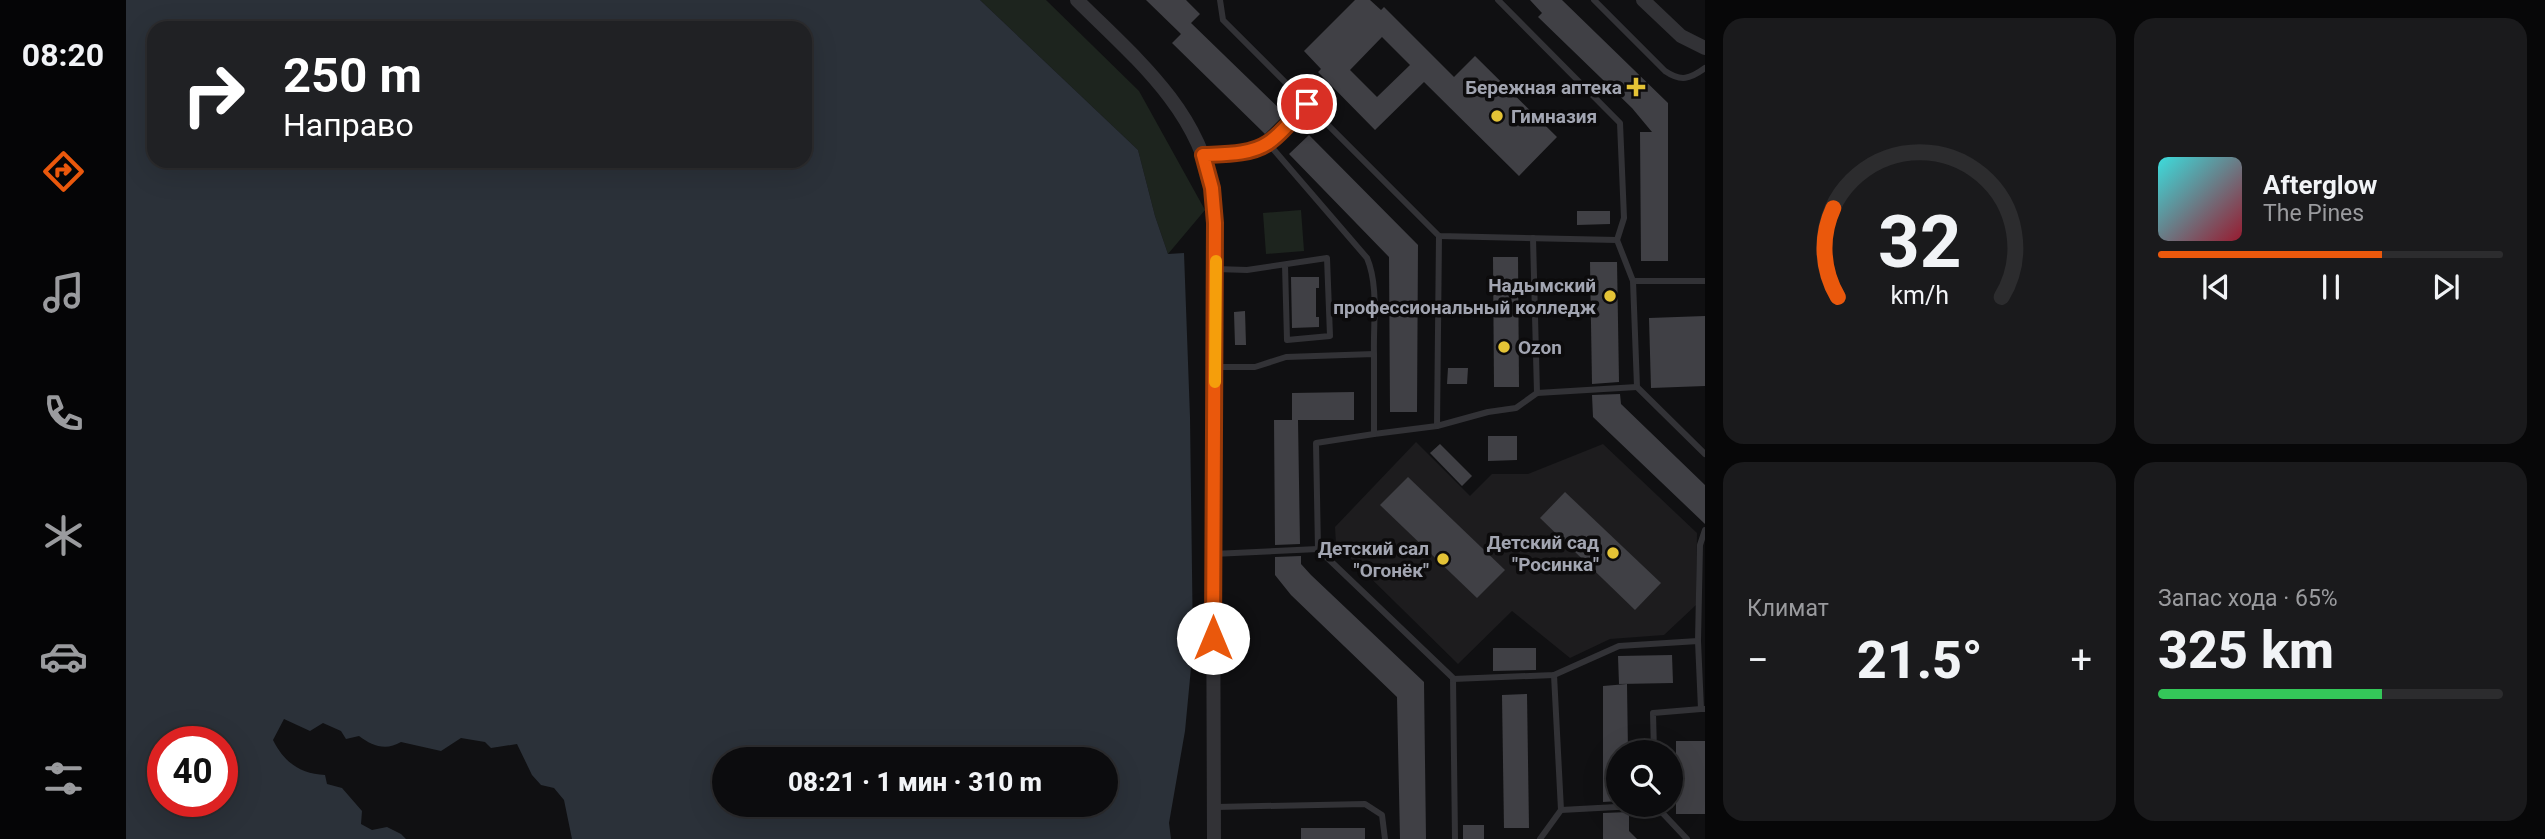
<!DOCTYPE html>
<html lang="ru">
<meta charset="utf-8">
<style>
:root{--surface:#0c0c0e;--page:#1a1a1c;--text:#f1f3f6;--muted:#9a9b9e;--line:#2c2c2e;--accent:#ea580c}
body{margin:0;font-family:Roboto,sans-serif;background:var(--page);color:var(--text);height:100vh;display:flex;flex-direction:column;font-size:26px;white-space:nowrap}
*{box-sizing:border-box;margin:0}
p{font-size:23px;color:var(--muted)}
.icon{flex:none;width:38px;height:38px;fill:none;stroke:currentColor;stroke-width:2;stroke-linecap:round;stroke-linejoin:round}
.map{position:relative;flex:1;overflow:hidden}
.sheet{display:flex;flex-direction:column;gap:18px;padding:18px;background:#070708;width:840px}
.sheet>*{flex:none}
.hud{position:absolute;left:21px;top:21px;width:665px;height:147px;border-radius:21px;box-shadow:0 7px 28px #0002,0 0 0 2px var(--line);background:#202124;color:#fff;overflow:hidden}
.fabs{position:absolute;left:1480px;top:740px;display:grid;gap:14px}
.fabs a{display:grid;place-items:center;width:77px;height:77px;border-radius:50%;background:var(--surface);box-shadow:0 7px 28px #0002,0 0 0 2px var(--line);font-size:35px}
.speed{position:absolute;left:21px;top:726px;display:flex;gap:14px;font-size:35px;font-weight:700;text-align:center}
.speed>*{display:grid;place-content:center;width:91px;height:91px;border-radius:50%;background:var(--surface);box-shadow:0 7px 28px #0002,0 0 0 2px var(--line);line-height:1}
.speed .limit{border:10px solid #d22;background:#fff;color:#111}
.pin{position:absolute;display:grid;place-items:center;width:60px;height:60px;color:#fff;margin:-30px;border:4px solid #fff;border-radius:50%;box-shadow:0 2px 7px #0007}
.me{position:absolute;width:77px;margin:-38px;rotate:0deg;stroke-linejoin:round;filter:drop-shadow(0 0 5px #0008)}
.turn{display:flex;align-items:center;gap:24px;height:147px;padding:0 21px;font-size:32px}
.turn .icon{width:91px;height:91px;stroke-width:2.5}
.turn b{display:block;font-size:49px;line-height:60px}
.big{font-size:52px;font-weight:800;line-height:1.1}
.sheet .tile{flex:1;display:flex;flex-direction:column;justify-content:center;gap:10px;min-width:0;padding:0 24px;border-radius:21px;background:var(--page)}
.sheet .dial{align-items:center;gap:0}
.dial svg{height:182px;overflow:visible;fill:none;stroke:var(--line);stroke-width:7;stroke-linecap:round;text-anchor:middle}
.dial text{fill:var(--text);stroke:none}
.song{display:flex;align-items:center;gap:21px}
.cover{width:84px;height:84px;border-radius:10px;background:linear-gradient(135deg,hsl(180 70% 55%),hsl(350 70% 35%))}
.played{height:7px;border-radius:4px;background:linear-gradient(90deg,var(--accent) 65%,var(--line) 65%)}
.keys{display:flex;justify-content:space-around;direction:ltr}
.heat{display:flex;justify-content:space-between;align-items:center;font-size:38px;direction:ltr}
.charge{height:10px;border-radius:5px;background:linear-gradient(90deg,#34c759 65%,var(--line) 0)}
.sheet .tiles{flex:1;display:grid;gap:18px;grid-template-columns:repeat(2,1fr)}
.trip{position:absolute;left:586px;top:747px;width:406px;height:70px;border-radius:35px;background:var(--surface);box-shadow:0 7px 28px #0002,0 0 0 2px var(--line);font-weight:800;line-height:70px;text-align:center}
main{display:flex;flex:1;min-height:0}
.tabs{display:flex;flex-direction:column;width:126px;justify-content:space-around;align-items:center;background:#050506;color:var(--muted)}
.tabs .icon{width:49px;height:49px}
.tabs .current{color:var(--accent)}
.tabs b{font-size:32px;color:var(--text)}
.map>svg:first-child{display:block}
.built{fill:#1d1c1e}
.green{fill:#1d241e}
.water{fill:#2b3139;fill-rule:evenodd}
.building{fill:#404045;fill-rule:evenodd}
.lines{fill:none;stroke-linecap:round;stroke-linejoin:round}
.service{stroke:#323236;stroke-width:6}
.tertiary{stroke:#323236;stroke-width:14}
.route-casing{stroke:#983908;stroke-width:18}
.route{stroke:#ea580c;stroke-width:12}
.slow{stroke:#f59e0b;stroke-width:12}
.poi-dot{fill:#e4c336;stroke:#0c0b0c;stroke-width:2.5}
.labels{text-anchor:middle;stroke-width:7;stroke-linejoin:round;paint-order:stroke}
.poi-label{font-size:19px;font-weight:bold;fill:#a2a5b1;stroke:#0c0b0c;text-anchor:end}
</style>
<main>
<nav class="tabs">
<b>08:20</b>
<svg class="icon current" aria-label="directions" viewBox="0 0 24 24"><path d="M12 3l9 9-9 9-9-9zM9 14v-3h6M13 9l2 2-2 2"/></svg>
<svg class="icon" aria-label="music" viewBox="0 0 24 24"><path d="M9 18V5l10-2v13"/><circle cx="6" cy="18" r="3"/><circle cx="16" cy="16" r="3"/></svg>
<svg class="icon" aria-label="phone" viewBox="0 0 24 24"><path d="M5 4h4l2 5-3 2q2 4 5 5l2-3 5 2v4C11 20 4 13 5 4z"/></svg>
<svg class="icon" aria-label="climate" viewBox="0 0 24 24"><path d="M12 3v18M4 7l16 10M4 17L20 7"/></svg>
<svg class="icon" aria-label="car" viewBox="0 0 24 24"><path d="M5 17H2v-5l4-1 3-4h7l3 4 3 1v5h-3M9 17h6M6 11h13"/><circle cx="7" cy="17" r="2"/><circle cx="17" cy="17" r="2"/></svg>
<svg class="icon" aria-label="filters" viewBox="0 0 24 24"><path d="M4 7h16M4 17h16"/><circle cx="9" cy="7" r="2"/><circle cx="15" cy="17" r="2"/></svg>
</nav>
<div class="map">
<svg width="1579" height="839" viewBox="0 0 1579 839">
<rect width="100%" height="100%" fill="#101012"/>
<polygon class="built" points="1290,442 1344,496 1366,474 1402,474 1477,444 1571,533 1570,605 1538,635 1484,639 1444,658 1386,611 1332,664 1210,544 1209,527"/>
<g class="green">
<polygon points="854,0 920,0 1013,91 1079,210 1042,254 1029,216 1012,150"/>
<polygon points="1175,210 1178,251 1140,254 1137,213"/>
</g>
<path class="water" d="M0,0h854l158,150 17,66 13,38 16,-1 6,164 3,230 -8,84 -16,92 2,16h-599l-8,-39 -10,-12 -13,-3 -9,-10 -15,-31 -26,4 -6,-6 -24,-4 -20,13 -40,-9c-15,9 -29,4 -42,-6l-13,3 -5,-8 -18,-8 -13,8 -26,-12 -11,21c11,22 27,34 52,35l2,9 15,4 20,23 -1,13 11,6 15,-3 14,7 5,5h-280zM28,28h651v133h-651zM37,742h59v60h-59zM598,760h382v45h-382z"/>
<g class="building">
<polygon points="1020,0 1060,0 1074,14 1065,23 1159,114 1139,134 1046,43 1055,34"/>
<path d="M1229,0h15l11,10 3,-3 70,70 21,-21 82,81 -38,39 -95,-94 -49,48 -57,-58 3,-3 -17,-18zM1256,37l28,28 -33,32 -27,-27z"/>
<polygon points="1404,0 1436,0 1542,103 1542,261 1515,261 1514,132 1526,132 1506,108 1412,17 1416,13"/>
<polygon points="1183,135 1292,245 1291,412 1264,412 1263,257 1163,154"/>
<polygon points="1451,211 1484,211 1484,224 1451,225"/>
<polygon points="1367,257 1392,257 1393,387 1368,387"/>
<polygon points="1464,262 1491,262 1493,382 1466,384"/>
<polygon points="1165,277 1193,277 1193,288 1190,288 1190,317 1193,317 1193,327 1166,328"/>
<polygon points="1119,311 1120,345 1109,345 1108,312"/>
<polygon points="1579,316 1579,386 1525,388 1523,318"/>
<polygon points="1322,368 1342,368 1341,384 1321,384"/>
<polygon points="1228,392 1228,420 1172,420 1174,544 1149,545 1148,420 1166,420 1166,393"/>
<polygon points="1494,394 1495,404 1579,485 1579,524 1467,417 1466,395"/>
<polygon points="1362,436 1391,436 1391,460 1362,461"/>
<polygon points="1314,444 1346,476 1336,486 1304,453"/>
<polygon points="1282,477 1379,570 1351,598 1254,505"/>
<polygon points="1439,492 1535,583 1509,610 1414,518"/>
<polygon points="1175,556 1175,564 1185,575 1298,682 1300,839 1274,839 1271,697 1165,595 1149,575 1149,557"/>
<polygon points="1367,648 1410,648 1410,670 1367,671"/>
<polygon points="1546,655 1547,683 1493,684 1492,656"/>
<polygon points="1501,684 1502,752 1493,752 1493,801 1477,802 1477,686"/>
<polygon points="1401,694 1403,828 1378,828 1376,695"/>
<rect x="1550" y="741" width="29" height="73"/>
<polygon points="1503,812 1503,831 1511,839 1477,839 1477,813"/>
<rect x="1337" y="825" width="21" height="14"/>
<rect x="1175" y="828" width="64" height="11"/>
</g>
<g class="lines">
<g class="service">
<polyline points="1094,0 1097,20 1313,236 1491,240 1507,281 1579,281"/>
<polyline points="1372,0 1494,123 1498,218 1491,240"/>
<path d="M1468,0l71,71c16,11 25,8 40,-3"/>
<path d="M1142,143l99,115c12,28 6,66 7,96"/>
<path d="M1078,155c20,-1 43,0 61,-11 16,-9 29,-27 42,-40"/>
<polyline points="1090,269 1121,270 1201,258 1204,336 1161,340 1159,265"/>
<polyline points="1507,281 1511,387 1579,454"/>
<polyline points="1091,367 1129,367 1160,357 1248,354 1248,434 1311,426 1313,236"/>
<polyline points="1411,393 1511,387"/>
<polyline points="1311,426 1362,412 1390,408 1411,393 1407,238"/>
<polyline points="1248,434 1190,443 1192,549 1327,678 1329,839"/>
<polyline points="1087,554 1192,549"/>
<polyline points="1572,641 1574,545 1579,530"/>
<polyline points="1428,675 1435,810"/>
<polyline points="1327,679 1428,675 1493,646 1572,641 1575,709 1579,709"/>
<polyline points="1528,752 1527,713 1575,709"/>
<polyline points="1529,805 1561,839"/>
<polyline points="1090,807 1239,804 1256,815 1259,839"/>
<polyline points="1414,839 1435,810 1528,805"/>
</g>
<g class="tertiary">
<path d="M951,0c55,55 121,108 135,189 4,26 4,54 4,80l-3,285 1,285"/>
<polyline points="1517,0 1555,36 1579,48"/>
</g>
</g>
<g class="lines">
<g class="route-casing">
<path id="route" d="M1087,638l2,-415 -3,-35 -9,-33c21,-1 47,0 65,-12 14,-9 26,-26 39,-39"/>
</g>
<use href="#route" class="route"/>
<polyline class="slow" points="1089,382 1090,261"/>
</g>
<g class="poi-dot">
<path d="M1506.5 76.5h7v7h7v7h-7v7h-7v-7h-7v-7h7z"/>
<circle cx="1371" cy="116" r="7"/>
<circle cx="1484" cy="296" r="7"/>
<circle cx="1378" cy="347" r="7"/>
<circle cx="1487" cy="553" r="7"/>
<circle cx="1317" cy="559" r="7"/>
</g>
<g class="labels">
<g class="poi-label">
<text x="1496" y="94">Бережная аптека</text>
<text x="1385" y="123" text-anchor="start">Гимназия</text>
<text x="1470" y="292">Надымский<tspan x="1470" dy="22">профессиональный колледж</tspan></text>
<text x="1392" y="354" text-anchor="start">Ozon</text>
<text x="1473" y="549">Детский сад<tspan x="1473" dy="22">"Росинка"</tspan></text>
<text x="1303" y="555">Детский сал<tspan x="1303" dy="22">"Огонёк"</tspan></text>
</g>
</g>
</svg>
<div class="fabs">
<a><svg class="icon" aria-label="search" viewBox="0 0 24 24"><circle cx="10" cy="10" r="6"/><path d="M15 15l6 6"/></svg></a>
</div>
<div class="speed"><div class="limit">40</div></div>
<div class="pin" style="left:1181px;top:104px;background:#d93025"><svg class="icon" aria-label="arrive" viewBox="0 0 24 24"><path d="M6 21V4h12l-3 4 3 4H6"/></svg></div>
<svg class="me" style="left:1087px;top:638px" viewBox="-20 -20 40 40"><circle r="19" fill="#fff"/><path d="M0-13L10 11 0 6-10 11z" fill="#ea580c"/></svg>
<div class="trip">08:21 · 1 мин · 310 m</div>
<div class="hud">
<div class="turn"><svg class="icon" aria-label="right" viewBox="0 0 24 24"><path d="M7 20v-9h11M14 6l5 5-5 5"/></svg><div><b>250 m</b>Направо</div></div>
</div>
</div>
<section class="sheet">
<div class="tiles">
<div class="tile dial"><svg viewBox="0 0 100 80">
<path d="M14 69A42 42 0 1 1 86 69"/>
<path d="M14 69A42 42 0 0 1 12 30" stroke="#ea580c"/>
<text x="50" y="56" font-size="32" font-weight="700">32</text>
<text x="50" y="72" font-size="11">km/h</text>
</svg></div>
<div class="tile">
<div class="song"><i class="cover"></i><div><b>Afterglow</b><p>The Pines</p></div></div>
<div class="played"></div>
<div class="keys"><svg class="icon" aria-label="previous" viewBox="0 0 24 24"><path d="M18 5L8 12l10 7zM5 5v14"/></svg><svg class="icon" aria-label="pause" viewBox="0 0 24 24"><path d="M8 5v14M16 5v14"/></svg><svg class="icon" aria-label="next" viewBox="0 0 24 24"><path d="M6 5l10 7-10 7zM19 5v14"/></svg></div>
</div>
<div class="tile"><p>Климат</p>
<div class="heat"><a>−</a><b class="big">21.5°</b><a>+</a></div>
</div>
<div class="tile"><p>Запас хода · 65%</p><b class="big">325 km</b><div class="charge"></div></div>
</div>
</section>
</main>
